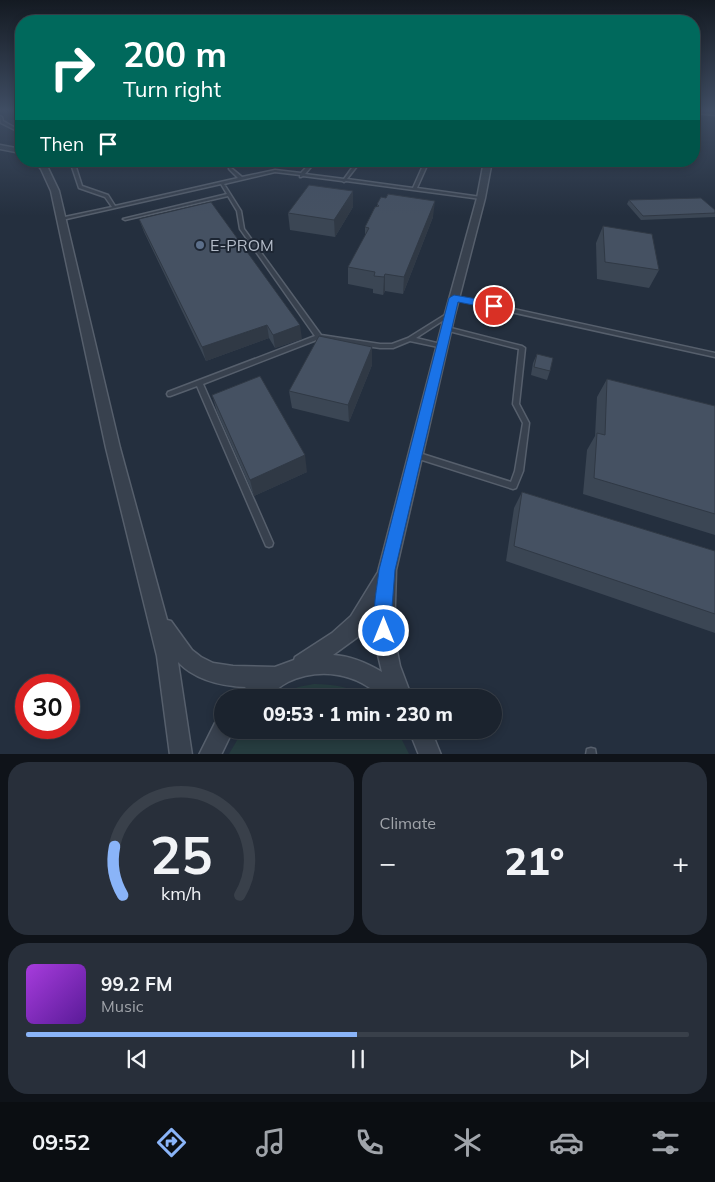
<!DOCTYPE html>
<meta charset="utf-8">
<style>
:root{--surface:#1b232e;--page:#282f3a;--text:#f1f3f6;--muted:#a0a4aa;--line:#39404a;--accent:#8ab4f8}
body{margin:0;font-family:Mulish,sans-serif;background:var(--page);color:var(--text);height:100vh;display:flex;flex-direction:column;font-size:19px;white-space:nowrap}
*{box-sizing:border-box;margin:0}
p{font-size:16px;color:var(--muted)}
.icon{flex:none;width:28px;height:28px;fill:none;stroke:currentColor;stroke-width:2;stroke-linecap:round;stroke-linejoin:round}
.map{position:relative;height:754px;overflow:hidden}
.side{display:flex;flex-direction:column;gap:8px;padding:8px;background:#0f1319;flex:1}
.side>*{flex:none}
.hud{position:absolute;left:15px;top:15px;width:685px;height:152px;border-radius:20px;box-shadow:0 2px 8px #0003,0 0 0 1px var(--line);background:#00695c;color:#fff;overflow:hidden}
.speed{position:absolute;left:15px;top:674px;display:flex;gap:10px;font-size:25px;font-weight:700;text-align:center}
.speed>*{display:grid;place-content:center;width:65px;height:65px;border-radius:50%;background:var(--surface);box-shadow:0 2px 8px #0003,0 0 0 1px var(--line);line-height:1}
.speed .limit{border:8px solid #d22;background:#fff;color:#111}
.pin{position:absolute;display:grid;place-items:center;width:42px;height:42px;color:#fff;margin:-21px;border:2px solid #fff;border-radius:50%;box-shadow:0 1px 5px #0007}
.me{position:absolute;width:55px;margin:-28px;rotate:0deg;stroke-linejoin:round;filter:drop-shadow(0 0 4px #0008)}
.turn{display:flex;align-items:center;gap:18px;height:105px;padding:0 25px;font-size:22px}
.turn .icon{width:65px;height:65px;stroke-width:2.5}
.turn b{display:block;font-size:35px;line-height:42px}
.then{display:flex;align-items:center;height:48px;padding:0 25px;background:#0003;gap:10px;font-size:19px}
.big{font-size:38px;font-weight:800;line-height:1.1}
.side .tile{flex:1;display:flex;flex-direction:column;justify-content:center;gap:8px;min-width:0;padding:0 18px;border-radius:20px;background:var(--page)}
.side .dial{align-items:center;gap:0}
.dial svg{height:130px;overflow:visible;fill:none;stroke:var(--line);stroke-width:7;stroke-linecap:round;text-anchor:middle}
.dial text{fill:var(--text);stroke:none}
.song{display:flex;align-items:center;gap:15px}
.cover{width:60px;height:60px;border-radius:8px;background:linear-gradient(135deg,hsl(280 70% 55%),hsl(270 70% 35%))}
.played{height:5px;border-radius:2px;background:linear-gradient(90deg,var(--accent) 50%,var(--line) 50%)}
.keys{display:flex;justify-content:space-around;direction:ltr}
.heat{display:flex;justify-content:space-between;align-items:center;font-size:28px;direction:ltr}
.side .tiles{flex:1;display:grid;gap:8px;grid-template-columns:1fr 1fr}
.tile:last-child{grid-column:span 2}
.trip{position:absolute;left:214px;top:689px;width:288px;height:50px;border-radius:25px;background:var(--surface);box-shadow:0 2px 8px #0003,0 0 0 1px var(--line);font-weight:800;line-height:50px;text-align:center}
.menu{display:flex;height:80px;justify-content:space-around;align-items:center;background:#0b0e12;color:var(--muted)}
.menu .icon{width:35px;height:35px}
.menu .current{color:var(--accent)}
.menu b{font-size:22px;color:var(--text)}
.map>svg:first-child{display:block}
.green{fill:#263c3f}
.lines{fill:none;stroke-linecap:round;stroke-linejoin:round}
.service-casing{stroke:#565f6c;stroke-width:3}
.minor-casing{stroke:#565f6c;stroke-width:3}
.service{fill:#38414e;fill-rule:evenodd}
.minor{fill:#38414e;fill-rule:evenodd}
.wall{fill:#3b4654}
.shaded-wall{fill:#303945}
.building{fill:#455162;stroke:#303945}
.route{fill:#1a73e8;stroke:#114b97}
.service-dot{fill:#5c6f8a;stroke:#1d2633;stroke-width:2}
.labels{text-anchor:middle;stroke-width:4;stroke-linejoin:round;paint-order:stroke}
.far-poi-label{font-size:16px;fill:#b4bcc9;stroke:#1d2633;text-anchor:start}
</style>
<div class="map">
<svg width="715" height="755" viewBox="0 0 715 755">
<rect width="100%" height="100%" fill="#242f3e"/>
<g class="green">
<path d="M314,684c19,0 37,3 53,13h-90l21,-10z"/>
<polygon points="243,730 397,730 409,754 229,754"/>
</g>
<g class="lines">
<g class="service-casing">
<g id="service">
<polygon points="0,116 2,117 3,121 21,131 21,133 1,123"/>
<polygon points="70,161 74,161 82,186 108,195 115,206 238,178 229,169 229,167 230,167 242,177 275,170 301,173 312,161 316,161 305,174 344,179 357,161 361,161 347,179 413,188 425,161 429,161 417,188 481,197 483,198 481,199 346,181 344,182 342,181 303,176 301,177 300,177 300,175 275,172 224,184 241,211 244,229 321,335 380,344 392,344 408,338 448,313 452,313 453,314 416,338 445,345 446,346 445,347 443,348 410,341 393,348 380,348 319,339 203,384 273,543 272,546 269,547 266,546 197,386 170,396 168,396 167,394 168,392 315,336 240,229 237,211 228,196 125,220 123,219 227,194 221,184 62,220 60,220 60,218 112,207 105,197 79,188"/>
<polygon points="454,296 715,353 715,357 452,299 452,297"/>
<polygon points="447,327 522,346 525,348 519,404 529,423 523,471 516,488 513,489 416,458 413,457 412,455 413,453 416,452 511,482 515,471 523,423 513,404 519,349 445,330 444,329"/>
<polygon points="591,748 595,749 596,755 586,755 587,749"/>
</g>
</g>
<g class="minor-casing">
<g id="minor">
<polygon points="694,110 715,111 715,115 694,113"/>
<polygon points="0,145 21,149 21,153 0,149"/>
<path d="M35,161h7l6,7 11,23 61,257 47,172 4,1 21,29 9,7 12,6 20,3 42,1 19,-7 1,-3 37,-24 19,-17 27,-44 67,-258 32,-116 7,-37h8l-7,37 -30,116 -59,256 -2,66 6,30 12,32h-30c-25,-25 -62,-31 -94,-16 -8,4 -15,11 -23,15 -6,3 -19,1 -27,1l3,-7 5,-4c-25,-1 -51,-7 -68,-25l14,93h-22l-13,-99 -51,-208 -55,-257 -10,-22zM375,613l2,38 5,21c-15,-9 -31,-16 -49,-17l26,-19z"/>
<polygon points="222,719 222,730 233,730 221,755 199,755 215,723"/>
<polygon points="409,730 431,730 441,755 419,755"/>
</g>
</g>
<use href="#service" class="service"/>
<use href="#minor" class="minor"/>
</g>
<g class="wall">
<polygon points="365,161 423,161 420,168"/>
<polygon points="353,191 353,207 335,237 290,230 288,213"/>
<polygon points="629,200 715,210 715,217 641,220 627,204"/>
<polygon points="377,204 433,217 403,294 385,291 383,295 373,293 373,289 348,284 348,267 365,236 365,227 377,207"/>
<polygon points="139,219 302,339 275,348 269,338 206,361 144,232"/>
<polygon points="603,226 659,270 649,288 597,279 596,243"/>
<polygon points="372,347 372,365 349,422 292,408 289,391"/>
<polygon points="537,354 550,371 547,380 531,375 533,363"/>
<polygon points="607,379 715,406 715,535 583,494 587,450 595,436 597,397"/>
<polygon points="212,395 307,472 254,496 217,412"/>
<polygon points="522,492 715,551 715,633 506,561 514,508"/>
</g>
<g class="shaded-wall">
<polygon points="420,161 423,161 420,168"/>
<polygon points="353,191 353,207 335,237 334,220"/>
<polygon points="435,201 433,217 403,294 404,277"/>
<polygon points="385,274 385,291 383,295 384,277"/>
<polygon points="267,325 269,338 206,361 202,347"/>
<polygon points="300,325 302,339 275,348 273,335"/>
<polygon points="372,347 372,365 349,422 348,405"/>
<polygon points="305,455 307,472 254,496 250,480"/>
</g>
<g class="building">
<polygon points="309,185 353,191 334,220 288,213"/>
<polygon points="388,194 435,201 404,277 385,274 384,277 374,276 375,272 348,267 369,228 365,227 375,207 379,206 377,204 381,197 386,198"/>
<polygon points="701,198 715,210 715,213 643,216 629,200"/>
<polygon points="211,202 300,325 273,335 267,325 202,347 139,219"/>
<polygon points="603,226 652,234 659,270 605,262"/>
<polygon points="319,336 372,347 348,405 289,391"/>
<polygon points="537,354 553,358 550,371 534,367"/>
<polygon points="260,376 305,455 250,480 212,395"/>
<polygon points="607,379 715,406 715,514 594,478 597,433 605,435"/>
<polygon points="522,492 715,551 715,614 514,546"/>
</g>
<linearGradient id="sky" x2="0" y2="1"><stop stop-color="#141a22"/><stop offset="0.51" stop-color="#3f4d63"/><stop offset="1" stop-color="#3f4d63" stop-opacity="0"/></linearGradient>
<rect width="715" height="216" fill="url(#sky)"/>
<path class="route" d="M454,295l40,7 5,4 -5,3 -36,-7 -63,268 -3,37v24l-2,6 -6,2 -6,-2c-8,-20 -1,-47 1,-67l70,-272z"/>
<circle class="service-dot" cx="200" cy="245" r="5"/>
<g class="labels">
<g class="far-poi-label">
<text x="210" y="251">E-PROM</text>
</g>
</g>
</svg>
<div class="speed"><div class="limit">30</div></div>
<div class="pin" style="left:494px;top:306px;background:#d93025"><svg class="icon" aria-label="arrive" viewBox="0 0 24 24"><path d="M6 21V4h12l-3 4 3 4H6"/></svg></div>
<svg class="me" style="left:384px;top:631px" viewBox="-20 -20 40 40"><circle r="17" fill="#1a73e8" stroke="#fff" stroke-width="3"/><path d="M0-11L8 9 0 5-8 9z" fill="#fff"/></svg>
<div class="trip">09:53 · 1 min · 230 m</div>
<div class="hud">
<div class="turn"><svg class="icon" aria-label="right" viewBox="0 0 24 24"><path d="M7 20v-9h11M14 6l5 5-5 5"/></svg><div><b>200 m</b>Turn right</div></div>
<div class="then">Then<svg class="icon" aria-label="arrive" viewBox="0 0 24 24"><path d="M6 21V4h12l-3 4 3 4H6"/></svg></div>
</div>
</div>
<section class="side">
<div class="tiles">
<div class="tile dial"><svg viewBox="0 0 100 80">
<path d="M14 69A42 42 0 1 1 86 69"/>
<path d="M14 69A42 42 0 0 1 9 39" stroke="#8ab4f8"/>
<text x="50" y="56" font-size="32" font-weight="700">25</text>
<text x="50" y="72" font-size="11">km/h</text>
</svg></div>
<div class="tile"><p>Climate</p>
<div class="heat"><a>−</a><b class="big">21°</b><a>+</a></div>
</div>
<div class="tile">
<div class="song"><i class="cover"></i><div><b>99.2 FM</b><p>Music</p></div></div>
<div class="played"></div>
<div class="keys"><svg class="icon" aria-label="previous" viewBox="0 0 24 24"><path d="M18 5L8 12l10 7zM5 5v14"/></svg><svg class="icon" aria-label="pause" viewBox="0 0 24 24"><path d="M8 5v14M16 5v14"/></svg><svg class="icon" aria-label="next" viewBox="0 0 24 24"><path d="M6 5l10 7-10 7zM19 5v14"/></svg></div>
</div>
</div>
</section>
<nav class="menu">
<b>09:52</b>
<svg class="icon current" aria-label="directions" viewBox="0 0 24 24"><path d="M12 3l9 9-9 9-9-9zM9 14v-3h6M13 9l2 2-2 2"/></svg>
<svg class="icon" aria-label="music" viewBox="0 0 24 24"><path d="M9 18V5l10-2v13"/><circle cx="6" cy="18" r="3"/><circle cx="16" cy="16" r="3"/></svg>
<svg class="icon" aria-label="phone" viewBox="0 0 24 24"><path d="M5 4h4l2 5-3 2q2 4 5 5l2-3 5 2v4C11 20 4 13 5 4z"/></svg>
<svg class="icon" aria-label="climate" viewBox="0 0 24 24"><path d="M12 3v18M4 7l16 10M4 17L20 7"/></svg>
<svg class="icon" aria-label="car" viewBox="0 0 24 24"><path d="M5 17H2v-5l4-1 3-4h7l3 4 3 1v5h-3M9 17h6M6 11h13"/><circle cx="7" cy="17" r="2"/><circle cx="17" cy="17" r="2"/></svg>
<svg class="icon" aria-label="filters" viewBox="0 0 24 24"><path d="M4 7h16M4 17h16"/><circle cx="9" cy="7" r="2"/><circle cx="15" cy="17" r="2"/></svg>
</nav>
